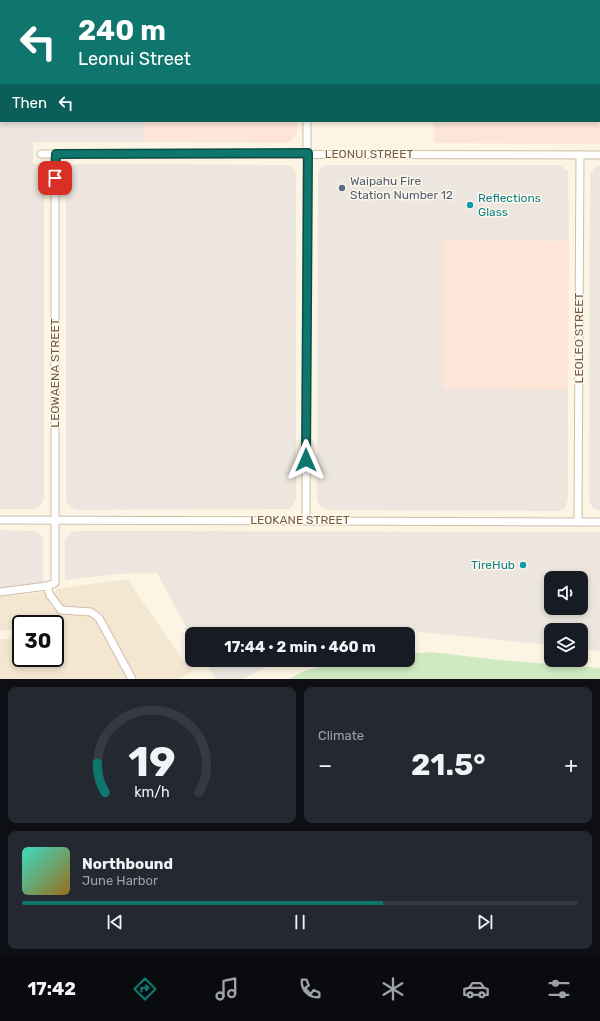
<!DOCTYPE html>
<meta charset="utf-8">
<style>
:root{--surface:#171b24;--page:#242831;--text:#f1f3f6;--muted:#9ea1a6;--line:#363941;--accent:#0f766e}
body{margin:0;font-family:Rubik,sans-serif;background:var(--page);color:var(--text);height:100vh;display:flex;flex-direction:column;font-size:15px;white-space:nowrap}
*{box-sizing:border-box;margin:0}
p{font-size:13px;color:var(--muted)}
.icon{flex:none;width:22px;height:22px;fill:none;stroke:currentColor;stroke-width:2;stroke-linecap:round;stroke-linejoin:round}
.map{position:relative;height:679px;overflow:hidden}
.drawer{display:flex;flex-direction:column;gap:8px;padding:8px;background:#0d0f14;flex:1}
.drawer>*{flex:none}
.banner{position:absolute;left:0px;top:0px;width:600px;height:122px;box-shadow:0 2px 6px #0003;background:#0f766e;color:#fff;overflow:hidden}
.controls{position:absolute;left:544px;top:571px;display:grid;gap:8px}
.controls a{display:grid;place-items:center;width:44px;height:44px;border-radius:8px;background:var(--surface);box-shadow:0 2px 6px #0003;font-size:20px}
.speed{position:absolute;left:12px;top:615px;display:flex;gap:8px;font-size:20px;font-weight:700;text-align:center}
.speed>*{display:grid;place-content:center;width:52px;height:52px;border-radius:50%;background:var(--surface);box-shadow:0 2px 6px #0003;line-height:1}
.speed .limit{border:2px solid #111;border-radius:6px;background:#fff;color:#111}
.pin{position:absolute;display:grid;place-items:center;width:34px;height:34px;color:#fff;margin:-17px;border-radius:8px;box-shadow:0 2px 6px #0006}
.me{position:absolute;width:44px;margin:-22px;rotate:0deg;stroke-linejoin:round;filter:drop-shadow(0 0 3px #0008)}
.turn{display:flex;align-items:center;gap:14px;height:84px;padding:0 12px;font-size:18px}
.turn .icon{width:52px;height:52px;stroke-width:2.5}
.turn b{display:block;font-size:28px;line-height:34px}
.then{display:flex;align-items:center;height:38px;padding:0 12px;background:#0003;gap:8px;font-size:15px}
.big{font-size:30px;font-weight:700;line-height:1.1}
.drawer .widget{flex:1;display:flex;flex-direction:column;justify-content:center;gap:6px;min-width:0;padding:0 14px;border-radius:8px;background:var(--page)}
.drawer .dial{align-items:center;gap:0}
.dial svg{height:104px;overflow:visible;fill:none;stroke:var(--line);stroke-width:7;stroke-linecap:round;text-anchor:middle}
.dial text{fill:var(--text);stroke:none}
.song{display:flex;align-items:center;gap:12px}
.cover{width:48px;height:48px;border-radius:6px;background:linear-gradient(135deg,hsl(170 70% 55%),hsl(40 70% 35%))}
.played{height:4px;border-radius:2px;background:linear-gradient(90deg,var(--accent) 65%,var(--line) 65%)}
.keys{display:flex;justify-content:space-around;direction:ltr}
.heat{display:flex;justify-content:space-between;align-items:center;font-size:22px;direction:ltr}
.drawer .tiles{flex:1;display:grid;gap:8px;grid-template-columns:1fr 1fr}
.widget:last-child{grid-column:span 2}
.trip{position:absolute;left:185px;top:627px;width:230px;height:40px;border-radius:8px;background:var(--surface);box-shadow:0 2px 6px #0003;font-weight:700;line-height:40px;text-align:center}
.tabs{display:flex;height:64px;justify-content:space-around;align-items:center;background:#090b0e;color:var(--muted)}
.tabs .icon{width:28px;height:28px}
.tabs .active{color:var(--accent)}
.tabs b{font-size:18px;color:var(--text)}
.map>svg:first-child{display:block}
.residential{fill:#f4e7d1}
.commercial{fill:#fde5d7}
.industrial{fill:#ece6de;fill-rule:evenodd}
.green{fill:#cfeac1}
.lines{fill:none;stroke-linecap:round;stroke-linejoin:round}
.minor-casing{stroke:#cebdaa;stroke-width:9}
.tertiary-casing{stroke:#cebdaa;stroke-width:10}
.primary-casing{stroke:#ded8d3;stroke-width:13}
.trunk-casing{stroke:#ded8d3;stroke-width:13}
.minor{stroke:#fff;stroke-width:7}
.tertiary{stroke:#fff;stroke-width:8}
.primary{stroke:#fde09a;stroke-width:11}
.trunk{stroke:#facc9a;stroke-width:11}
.rail-casing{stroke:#b8a2c6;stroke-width:4}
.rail{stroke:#fff8ea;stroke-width:2.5;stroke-dasharray:8;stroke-linecap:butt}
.route-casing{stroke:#0a4d48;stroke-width:10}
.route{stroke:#0f766e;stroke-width:7}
.service-dot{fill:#5c6f8a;stroke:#fff8ea;stroke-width:1.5}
.culture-dot{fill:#0f9aa8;stroke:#fff8ea;stroke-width:1.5}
.labels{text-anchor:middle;stroke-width:3;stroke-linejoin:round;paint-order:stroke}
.street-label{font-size:12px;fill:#755c49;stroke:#fff8ea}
.service-label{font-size:12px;fill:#4e5e75;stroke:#fff8ea;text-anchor:start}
.culture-label{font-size:12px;fill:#0d838f;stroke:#fff8ea;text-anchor:start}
</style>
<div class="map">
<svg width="600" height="679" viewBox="0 0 600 679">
<rect width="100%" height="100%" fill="#fdf5e3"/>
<g class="residential">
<polygon points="127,579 181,657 193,671 179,679 136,679 100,614 92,609 65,608 57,601 54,593 56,589"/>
<polygon points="44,592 51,606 60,614 89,616 97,621 128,679 0,679 0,639 14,639 21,650 21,658 55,658 55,624 21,624 21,634 11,629 0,631 0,597"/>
</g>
<g class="commercial">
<polygon points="599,23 600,144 434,143 434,121 599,121"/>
<polygon points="143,121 297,121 297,133 291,141 284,143 143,142"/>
<polygon points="443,240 569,241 568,390 443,389"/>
</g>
<g class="industrial">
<polygon points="0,28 1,121 143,121 143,142 33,142 33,163 40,166 44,173 44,498 41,505 35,509 0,509"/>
<polygon points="76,164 287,165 294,169 296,175 296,499 293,505 289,509 77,510 71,508 66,502 66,175 70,167"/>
<polygon points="328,165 559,165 568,171 569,241 443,240 443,389 568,390 568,500 564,509 557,511 331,510 324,509 320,506 317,500 318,174 322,167"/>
<polygon points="600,165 600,511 594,509 591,505 589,496 590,175 594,168"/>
<polygon points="0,530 34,531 43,536 43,583 0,588"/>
<path d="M76,531l524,1v119l-19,-3v-18h-30v15l-139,-14 -51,3h-169v4l-35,-65 -40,1 -52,6v-40l5,-7zM551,578h30v30h-30z"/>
<polygon points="204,660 280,660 243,679 216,679"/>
</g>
<polygon class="green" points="432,652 498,660 600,668 600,679 289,679 302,672 338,660 408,660 408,654"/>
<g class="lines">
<g class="minor-casing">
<g id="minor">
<polyline points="41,154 600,155"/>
<polyline points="0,520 600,522"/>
<polyline points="306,520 307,121"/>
<polyline points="578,522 580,155"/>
<polyline points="47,586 50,595 61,610 91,612 99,618 132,679"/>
<polyline points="0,592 47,586 55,583 55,154"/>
</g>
</g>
<g class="tertiary-casing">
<polyline id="tertiary" points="308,1 308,0"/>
</g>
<g class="primary-casing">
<g id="primary">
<polyline points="513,1 519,0"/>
<polyline points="0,13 1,13"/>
<polyline points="599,14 600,14"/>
</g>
</g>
<g class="trunk-casing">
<polyline id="trunk" points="0,20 1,20"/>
</g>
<use href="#minor" class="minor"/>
<use href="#tertiary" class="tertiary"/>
<use href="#primary" class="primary"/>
<use href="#trunk" class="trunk"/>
<g class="rail-casing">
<g id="rail">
<polyline points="235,0 367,1"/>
<polyline points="6,1 210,0"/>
<polyline points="599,2 600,2"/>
</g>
</g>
<use href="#rail" class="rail"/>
</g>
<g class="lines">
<g class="route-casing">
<polyline id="route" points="55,178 56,154 308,153 306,460"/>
</g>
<use href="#route" class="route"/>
</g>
<circle class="service-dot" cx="342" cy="188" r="4"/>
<g class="culture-dot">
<circle cx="470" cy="205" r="4"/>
<circle cx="523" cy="565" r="4"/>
</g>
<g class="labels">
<g class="street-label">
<text x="369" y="158">LEONUI STREET</text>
<text transform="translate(579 338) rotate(-90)" y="4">LEOLEO STREET</text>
<text transform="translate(55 373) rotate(-90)" y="4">LEOWAENA STREET</text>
<text x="300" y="524">LEOKANE STREET</text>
</g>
<g class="service-label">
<text x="350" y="185">Waipahu Fire<tspan x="350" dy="14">Station Number 12</tspan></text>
</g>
<g class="culture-label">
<text x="478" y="202">Reflections<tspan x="478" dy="14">Glass</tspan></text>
<text x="515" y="569" text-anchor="end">TireHub</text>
</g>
</g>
</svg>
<div class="controls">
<a><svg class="icon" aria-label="sound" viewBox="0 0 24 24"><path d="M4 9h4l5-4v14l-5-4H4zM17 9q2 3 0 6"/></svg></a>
<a><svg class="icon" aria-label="layers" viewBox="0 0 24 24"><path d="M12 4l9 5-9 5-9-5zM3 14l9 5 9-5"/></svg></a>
</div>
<div class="speed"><div class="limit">30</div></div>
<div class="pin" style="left:55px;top:178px;background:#d93025"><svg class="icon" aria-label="arrive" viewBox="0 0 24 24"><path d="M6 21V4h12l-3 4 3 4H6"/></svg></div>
<svg class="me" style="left:306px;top:460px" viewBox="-20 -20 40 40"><path d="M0-17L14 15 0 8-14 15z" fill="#0f766e" stroke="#fff" stroke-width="4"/></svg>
<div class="trip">17:44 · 2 min · 460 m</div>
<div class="banner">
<div class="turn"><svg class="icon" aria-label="left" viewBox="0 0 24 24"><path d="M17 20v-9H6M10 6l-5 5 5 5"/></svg><div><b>240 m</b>Leonui Street</div></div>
<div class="then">Then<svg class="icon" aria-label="left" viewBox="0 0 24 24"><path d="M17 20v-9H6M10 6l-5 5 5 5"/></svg></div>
</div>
</div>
<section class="drawer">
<div class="tiles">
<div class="widget dial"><svg viewBox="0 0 100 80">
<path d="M14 69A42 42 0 1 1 86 69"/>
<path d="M14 69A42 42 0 0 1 8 46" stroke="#0f766e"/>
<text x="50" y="56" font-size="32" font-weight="700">19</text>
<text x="50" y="72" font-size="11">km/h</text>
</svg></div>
<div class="widget"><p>Climate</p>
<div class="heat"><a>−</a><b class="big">21.5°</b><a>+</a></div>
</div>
<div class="widget">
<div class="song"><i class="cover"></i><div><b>Northbound</b><p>June Harbor</p></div></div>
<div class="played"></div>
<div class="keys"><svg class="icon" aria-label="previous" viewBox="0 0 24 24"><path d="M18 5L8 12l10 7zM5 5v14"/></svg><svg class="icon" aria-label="pause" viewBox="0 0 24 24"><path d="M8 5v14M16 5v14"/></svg><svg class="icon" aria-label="next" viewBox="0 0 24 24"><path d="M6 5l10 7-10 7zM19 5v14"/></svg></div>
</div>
</div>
</section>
<nav class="tabs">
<b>17:42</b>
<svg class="icon active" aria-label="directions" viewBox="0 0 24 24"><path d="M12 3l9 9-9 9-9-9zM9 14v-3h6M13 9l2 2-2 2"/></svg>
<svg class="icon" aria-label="music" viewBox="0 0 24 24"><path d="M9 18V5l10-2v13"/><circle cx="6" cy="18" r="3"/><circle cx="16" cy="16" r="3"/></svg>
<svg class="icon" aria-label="phone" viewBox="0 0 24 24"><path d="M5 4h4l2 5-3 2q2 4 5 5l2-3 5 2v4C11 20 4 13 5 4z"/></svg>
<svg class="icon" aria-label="climate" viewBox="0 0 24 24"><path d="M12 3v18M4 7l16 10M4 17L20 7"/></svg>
<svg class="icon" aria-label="car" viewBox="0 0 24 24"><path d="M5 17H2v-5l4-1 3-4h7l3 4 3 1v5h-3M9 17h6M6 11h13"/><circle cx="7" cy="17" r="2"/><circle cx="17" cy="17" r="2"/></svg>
<svg class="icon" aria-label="filters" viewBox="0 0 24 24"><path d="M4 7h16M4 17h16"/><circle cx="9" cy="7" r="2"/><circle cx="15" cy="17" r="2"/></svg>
</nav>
